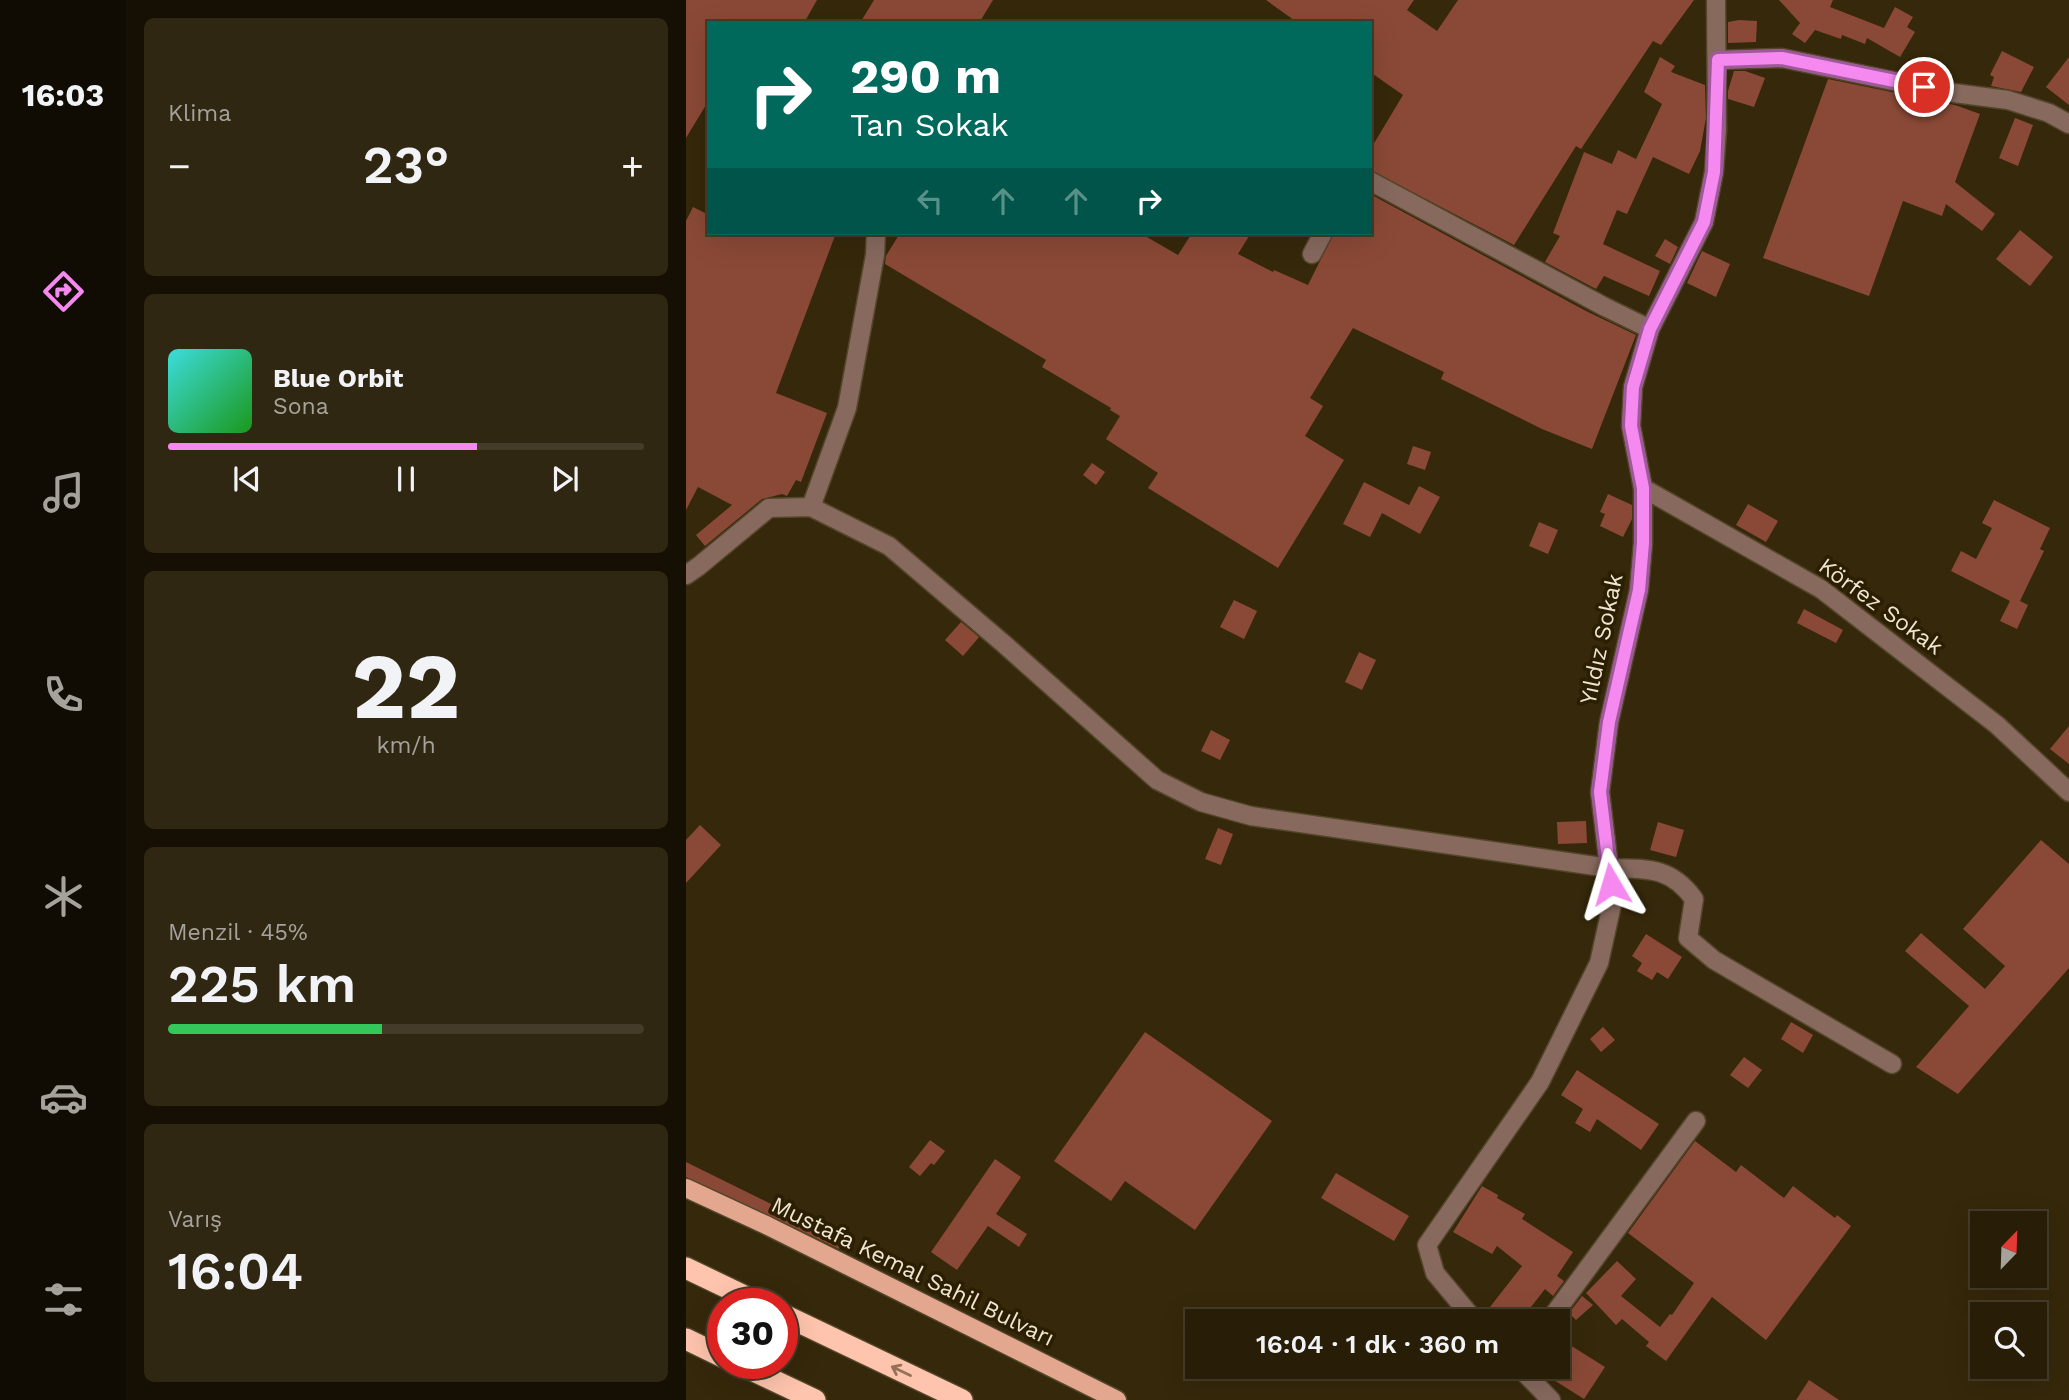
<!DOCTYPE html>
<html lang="tr">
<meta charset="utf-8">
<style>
:root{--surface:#281e08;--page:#302712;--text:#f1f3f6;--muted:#a5a29c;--line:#443c29;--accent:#f589ef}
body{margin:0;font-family:"Work Sans",sans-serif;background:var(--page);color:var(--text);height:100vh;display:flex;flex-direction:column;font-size:26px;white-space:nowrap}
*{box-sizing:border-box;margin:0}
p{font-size:23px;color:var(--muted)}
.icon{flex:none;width:38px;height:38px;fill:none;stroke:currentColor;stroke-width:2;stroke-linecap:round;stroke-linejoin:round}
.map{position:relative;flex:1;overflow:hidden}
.drawer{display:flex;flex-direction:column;gap:18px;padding:18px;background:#161004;width:560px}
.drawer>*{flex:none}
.guide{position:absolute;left:21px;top:21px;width:665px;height:214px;border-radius:0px;box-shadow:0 7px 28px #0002,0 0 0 2px var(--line);background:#00695c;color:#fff;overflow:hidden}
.needle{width:46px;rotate:23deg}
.controls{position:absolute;left:1284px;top:1211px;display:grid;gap:14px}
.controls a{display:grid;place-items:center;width:77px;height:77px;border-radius:0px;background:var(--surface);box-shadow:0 7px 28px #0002,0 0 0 2px var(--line);font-size:35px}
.speed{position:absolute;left:21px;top:1288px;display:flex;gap:14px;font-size:35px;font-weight:700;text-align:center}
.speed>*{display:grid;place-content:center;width:91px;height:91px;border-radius:50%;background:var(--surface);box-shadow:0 7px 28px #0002,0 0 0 2px var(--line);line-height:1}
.speed .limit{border:10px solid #d22;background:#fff;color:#111}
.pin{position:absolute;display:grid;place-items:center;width:60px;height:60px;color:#fff;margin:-30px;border:4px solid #fff;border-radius:50%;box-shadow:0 2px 7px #0007}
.me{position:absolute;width:77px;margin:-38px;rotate:353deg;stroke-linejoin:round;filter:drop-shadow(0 0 5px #0008)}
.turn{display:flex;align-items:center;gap:24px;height:147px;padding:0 28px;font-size:32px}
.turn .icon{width:91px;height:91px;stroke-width:2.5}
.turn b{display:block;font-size:49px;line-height:60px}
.lanes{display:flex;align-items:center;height:66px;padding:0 28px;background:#0003;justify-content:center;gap:35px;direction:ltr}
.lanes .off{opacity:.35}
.big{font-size:52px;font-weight:600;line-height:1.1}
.drawer .tile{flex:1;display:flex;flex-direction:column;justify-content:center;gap:10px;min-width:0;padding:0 24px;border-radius:10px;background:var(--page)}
.drawer .dial{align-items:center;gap:0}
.dial b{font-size:91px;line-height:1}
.song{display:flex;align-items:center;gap:21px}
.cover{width:84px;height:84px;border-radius:10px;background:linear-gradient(135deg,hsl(180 70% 55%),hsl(120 70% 35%))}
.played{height:7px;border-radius:4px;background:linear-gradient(90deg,var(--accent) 65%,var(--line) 65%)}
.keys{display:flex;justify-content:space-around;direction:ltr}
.heat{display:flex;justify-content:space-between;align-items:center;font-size:38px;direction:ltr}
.charge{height:10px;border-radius:5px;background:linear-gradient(90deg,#34c759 45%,var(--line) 0)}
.trip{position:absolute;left:499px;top:1309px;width:385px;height:70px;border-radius:0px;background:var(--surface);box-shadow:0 7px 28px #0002,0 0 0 2px var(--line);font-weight:600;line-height:70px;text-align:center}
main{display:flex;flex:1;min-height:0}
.tabs{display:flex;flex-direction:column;width:126px;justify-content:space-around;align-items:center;background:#100c03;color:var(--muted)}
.tabs .icon{width:49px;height:49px}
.tabs .active{color:var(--accent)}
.tabs b{font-size:32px;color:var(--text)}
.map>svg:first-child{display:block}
.building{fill:#8a4936}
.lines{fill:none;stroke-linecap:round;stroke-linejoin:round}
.minor-casing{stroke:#53462a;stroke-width:21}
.major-casing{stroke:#53462a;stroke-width:21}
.highway-casing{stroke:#53462a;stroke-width:24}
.minor{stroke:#87695e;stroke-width:18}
.major{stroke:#e3a78f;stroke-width:18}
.highway{stroke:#fec4ad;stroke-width:21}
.oneway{stroke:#957157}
.route-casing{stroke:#9f599b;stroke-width:18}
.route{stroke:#f589ef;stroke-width:12}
.labels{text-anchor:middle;stroke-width:7;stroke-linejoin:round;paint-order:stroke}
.street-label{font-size:23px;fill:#ede4d3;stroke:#2c1e01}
</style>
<main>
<nav class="tabs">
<b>16:03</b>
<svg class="icon active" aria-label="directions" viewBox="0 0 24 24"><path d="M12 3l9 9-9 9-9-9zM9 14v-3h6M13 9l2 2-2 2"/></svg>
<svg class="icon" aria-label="music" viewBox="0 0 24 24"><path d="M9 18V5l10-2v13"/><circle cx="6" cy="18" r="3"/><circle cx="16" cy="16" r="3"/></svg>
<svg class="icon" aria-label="phone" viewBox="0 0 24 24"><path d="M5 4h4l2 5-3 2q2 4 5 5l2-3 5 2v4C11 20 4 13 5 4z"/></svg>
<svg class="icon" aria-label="climate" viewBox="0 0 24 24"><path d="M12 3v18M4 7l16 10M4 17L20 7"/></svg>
<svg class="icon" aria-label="car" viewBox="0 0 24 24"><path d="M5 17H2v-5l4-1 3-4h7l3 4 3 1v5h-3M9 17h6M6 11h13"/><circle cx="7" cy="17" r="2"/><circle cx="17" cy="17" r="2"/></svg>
<svg class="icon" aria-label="filters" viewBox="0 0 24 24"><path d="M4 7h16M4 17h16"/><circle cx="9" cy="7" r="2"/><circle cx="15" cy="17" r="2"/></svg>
</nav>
<section class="drawer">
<div class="tile"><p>Klima</p>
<div class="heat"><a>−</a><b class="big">23°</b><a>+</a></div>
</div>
<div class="tile">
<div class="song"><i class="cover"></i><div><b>Blue Orbit</b><p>Sona</p></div></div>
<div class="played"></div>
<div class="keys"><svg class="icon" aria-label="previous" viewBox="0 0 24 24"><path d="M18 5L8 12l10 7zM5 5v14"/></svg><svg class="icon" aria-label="pause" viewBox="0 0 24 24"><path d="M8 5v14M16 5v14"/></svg><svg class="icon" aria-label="next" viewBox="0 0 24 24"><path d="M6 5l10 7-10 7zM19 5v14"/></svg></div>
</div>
<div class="tile dial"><b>22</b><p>km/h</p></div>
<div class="tile"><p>Menzil · 45%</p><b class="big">225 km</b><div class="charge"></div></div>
<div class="tile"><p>Varış</p><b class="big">16:04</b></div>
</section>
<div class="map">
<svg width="1383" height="1400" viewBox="0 0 1383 1400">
<rect width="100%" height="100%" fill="#36280a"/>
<g class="building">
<polygon points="0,0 131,0 118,23 23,23 23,100 0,138"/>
<polygon points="188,0 307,0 293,23 174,23"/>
<polygon points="580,0 728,0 721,10 751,31 772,0 1008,0 975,45 967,41 895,149 890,146 828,245 684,170 684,150 717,95 684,72 684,23 612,23"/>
<polygon points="1093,0 1147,0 1144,7 1198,28 1209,7 1227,17 1221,27 1229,32 1214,57 1181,38 1179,44 1156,35 1155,39 1129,30 1119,43 1106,34 1114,23"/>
<polygon points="1053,20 1071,21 1070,42 1042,43 1042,22"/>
<polygon points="1316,51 1348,67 1335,92 1305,86 1308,77 1304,75"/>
<polygon points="974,57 989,66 985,72 1019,85 1020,118 1014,151 1003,174 967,157 941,214 931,210 917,244 974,271 963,296 918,276 910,289 859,262 874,236 867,233 898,152 926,164 932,150 950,159 976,104 958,92"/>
<polygon points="1383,57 1383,105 1360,87"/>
<polygon points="1048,71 1059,71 1079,78 1068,107 1042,99 1042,91"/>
<polygon points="1142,79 1269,105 1294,114 1269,182 1309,214 1296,231 1260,204 1256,216 1217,201 1183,296 1077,258"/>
<polygon points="1329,118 1347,125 1332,166 1313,158"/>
<polygon points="684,194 900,311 950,335 906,449 856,429 755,379 758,372 667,328 624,398 637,406 619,436 658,460 592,568 462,488 472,473 420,439 434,416 424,410 425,408 356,367 360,360 199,264 200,256 214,233 454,233 492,255 506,233 565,233 552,254 587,272 588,270 622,285 648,233 684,233"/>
<polygon points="7,207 23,215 23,233 150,233 90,393 141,413 115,482 110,480 101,496 96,494 76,499 19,546 10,535 46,505 12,487 0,510 0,221"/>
<polygon points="1334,230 1367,257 1344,286 1310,259"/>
<polygon points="979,239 992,247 984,264 969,256"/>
<polygon points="1016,251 1044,264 1030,297 1001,283"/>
<polygon points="727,446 745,452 739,470 721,464"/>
<polygon points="406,463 419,472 410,485 397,475"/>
<polygon points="678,482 723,505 733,486 754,497 734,534 696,513 684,537 657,524"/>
<polygon points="922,494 946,505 946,519 937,537 914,526 919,514 914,512"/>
<polygon points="1308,500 1364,528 1354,549 1358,551 1334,601 1342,605 1331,629 1314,621 1324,601 1265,571 1275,551 1290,559 1306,528 1296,523"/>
<polygon points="1062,504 1092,521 1080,542 1050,525"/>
<polygon points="853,522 872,530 862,554 843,546"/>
<polygon points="548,600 571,611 558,639 534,627"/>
<polygon points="1118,609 1157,630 1150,643 1111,623"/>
<polygon points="275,622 293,637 277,656 259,640"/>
<polygon points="673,652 690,660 676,690 659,682"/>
<polygon points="1383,726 1383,764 1364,749"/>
<polygon points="525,730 544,740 534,760 515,751"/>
<polygon points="900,821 901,843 872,844 871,822"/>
<polygon points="972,822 998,830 990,857 964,850"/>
<polygon points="14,825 35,845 0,883 0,840"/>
<polygon points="532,828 547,834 535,865 519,859"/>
<polygon points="1355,840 1383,864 1383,968 1272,1094 1230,1067 1283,1006 1219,951 1235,933 1299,989 1319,966 1277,929"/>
<polygon points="960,934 996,957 982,979 971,972 966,980 951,971 956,963 946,956"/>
<polygon points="1105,1022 1127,1035 1117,1053 1095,1039"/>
<polygon points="917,1027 929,1040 915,1052 904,1039"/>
<polygon points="459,1032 586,1121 509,1230 439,1181 425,1201 368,1161"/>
<polygon points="1058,1057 1076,1070 1062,1088 1044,1075"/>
<polygon points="891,1070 973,1124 955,1150 911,1119 904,1132 889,1123 897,1109 875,1095"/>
<polygon points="244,1140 259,1151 248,1165 245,1163 234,1176 223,1167"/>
<polygon points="1009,1141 1050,1172 1055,1165 1098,1198 1107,1186 1149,1218 1151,1215 1165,1226 1080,1340 1026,1297 980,1361 960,1346 963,1342 936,1319 930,1325 900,1293 931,1261 950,1279 935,1296 974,1327 984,1314 986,1315 1008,1283 942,1233"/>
<polygon points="309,1159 335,1177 310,1214 341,1234 333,1247 302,1226 271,1270 245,1252"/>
<polygon points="0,1162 158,1240 153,1249 0,1177"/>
<polygon points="650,1173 723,1216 708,1241 635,1198"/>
<polygon points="796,1186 812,1195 811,1198 839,1214 836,1219 887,1252 871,1276 878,1281 867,1296 859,1289 834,1321 822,1321 804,1307 836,1266 811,1246 806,1254 767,1232"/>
<polygon points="896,1296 907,1305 890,1320 883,1313"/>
<polygon points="884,1345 919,1367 898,1399 863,1377"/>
<polygon points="1123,1380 1153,1400 1110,1400"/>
</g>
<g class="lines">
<g class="minor-casing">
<g id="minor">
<polyline points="1032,60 1096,58 1260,92 1322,100 1363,113 1383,124"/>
<polyline points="684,181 919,307 964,329"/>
<polyline points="626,254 637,233"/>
<polyline points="957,488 1135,589 1311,725 1383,792"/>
<polyline points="125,507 161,408 189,255 190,233"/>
<path d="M0,575l13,-9 70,-58 42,-1 78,39 115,98 153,136 44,22 50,14 358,52c37,1 61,-2 85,31l-6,39 26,22 178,104"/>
<polyline points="789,1321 749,1273 741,1245 854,1082 913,963 927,900 914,792 923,722 953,590 957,543 957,488 945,426 947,387 964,329 1018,222 1028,172 1031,130 1030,0"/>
<polyline points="863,1321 1010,1121"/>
<polyline points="833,1367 865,1400"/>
</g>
</g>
<g class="major-casing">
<polyline id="major" points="0,1188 82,1226 431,1400"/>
</g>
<g class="highway-casing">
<g id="highway">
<polyline points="0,1268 75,1304"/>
<polyline points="96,1314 276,1400"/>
<polyline points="0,1339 37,1357"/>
<polyline points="51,1363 129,1400"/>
</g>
</g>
<use href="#minor" class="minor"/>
<use href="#major" class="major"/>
<use href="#highway" class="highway"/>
</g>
<defs><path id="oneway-shaft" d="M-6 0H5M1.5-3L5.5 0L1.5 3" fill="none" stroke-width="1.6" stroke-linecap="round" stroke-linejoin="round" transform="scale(1.75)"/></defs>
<use class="oneway" href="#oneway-shaft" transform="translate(215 1371) rotate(-154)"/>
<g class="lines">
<g class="route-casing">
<polyline id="route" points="925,884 914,792 923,722 953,590 957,543 957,488 945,426 947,387 964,329 1018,222 1028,172 1032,60 1096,58 1238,87"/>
</g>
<use href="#route" class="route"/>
</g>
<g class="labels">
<g class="street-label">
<text transform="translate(1195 606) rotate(36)" y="8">Körfez Sokak</text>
<text transform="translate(915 639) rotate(-78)" y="8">Yıldız Sokak</text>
<text transform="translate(227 1271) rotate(26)" y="8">Mustafa Kemal Sahil Bulvarı</text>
</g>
</g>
</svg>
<div class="controls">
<a><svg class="needle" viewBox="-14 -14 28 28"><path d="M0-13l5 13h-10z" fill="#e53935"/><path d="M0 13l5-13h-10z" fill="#a5a29c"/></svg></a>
<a><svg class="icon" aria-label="search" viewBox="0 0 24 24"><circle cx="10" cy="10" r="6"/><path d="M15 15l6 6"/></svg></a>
</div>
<div class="speed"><div class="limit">30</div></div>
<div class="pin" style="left:1238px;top:87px;background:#d93025"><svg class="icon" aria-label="arrive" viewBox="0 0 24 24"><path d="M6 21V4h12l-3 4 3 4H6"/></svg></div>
<svg class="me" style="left:925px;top:884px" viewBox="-20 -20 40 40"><path d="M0-17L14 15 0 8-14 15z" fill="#f589ef" stroke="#fff" stroke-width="4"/></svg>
<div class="trip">16:04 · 1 dk · 360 m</div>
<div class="guide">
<div class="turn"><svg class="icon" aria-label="right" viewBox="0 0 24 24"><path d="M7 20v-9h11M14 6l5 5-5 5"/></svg><div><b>290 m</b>Tan Sokak</div></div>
<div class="lanes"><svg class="icon off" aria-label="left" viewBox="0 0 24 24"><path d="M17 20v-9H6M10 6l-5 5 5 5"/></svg><svg class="icon off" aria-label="ahead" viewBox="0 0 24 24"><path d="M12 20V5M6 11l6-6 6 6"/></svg><svg class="icon off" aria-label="ahead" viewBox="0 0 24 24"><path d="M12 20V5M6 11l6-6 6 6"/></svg><svg class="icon" aria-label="right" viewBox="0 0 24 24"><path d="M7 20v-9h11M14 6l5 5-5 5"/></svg></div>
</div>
</div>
</main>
